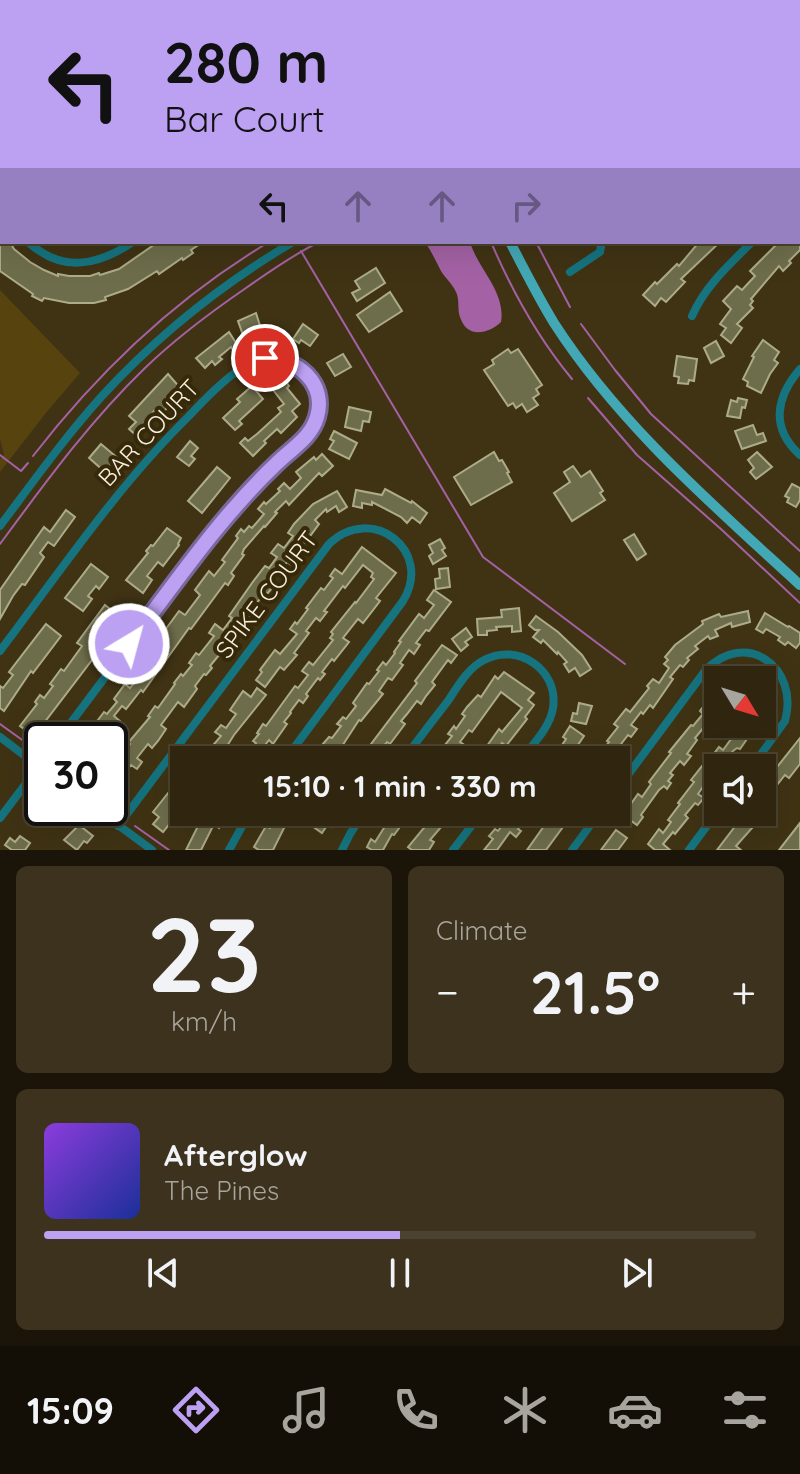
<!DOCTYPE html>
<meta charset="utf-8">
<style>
:root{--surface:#30260f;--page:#3c321d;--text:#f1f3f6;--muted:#a8a59e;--line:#4b432f;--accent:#bca0f2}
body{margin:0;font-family:Quicksand,sans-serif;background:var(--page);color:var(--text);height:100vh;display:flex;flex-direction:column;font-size:30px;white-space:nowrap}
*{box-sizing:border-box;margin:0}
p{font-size:26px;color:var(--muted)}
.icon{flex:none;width:44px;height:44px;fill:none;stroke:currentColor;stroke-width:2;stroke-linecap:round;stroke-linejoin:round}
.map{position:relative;height:850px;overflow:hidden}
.details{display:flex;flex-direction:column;gap:16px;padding:16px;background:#1a1508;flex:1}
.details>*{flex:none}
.guide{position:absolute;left:0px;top:0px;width:800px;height:244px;box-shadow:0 8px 32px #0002,0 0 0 2px var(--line);background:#bca0f2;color:#111;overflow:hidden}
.needle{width:52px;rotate:128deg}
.buttons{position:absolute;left:704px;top:666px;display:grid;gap:16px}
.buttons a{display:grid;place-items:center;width:72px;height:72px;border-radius:0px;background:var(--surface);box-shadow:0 8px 32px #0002,0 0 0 2px var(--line);font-size:40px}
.speed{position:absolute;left:24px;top:722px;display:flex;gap:16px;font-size:40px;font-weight:700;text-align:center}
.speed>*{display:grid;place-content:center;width:104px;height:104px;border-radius:50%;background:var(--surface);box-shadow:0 8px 32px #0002,0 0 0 2px var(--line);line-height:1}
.speed .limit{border:4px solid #111;border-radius:12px;background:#fff;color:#111}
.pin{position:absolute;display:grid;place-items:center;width:68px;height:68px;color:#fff;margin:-34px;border:4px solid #fff;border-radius:50%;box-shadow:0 2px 8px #0007}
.me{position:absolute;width:88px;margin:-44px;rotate:37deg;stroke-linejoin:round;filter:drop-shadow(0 0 6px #0008)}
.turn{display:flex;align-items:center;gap:28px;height:168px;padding:0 32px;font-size:36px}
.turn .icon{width:104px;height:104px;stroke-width:2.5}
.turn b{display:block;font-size:56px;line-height:68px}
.lanes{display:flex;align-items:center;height:76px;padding:0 32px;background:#0003;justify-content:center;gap:40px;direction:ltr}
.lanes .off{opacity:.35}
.big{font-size:60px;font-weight:800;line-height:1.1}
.details .tile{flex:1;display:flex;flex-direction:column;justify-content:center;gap:12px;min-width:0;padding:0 28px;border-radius:12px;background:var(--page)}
.details .dial{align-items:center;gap:0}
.dial b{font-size:104px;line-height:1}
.song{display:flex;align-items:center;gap:24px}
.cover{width:96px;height:96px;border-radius:12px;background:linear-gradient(135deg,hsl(270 70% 55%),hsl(230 70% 35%))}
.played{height:8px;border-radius:4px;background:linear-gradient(90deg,var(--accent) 50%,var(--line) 50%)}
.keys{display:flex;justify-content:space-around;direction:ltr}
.heat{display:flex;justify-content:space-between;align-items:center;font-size:44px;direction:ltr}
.details .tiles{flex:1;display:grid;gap:16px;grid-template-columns:1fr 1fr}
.tile:last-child{grid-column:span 2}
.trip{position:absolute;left:170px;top:746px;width:460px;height:80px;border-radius:0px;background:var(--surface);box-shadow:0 8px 32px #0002,0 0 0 2px var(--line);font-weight:800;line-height:80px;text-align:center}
.menu{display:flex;height:128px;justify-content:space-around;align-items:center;background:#130f06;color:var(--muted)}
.menu .icon{width:56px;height:56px}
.menu .on{color:var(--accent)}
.menu b{font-size:36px;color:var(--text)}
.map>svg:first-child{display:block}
.green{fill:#57430e}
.water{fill:#a462a5}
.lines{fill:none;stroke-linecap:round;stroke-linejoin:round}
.stream{stroke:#a462a5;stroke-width:2}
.building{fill:#6e6d4b;stroke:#adac88;stroke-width:2}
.path{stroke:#7e7358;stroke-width:2;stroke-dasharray:2 6;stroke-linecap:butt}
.minor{stroke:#15747f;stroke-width:8}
.major{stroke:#43a8b5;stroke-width:10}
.route-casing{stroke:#7a689d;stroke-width:20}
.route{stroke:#bca0f2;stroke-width:14}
.labels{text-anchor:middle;stroke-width:8;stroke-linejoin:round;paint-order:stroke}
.street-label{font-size:24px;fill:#f7efdd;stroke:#362909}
</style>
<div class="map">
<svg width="800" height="850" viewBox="0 0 800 850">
<rect width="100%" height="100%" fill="#403314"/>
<g class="green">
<polygon points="475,0 749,0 747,2 476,2"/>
<polygon points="0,290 80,373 45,414 0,472 0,459 4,455 0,439"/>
</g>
<path class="water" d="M425,242h45c8,27 36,50 31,80 -13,12 -34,17 -41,-5 -3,-8 0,-17 -4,-25 -4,-9 -11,-14 -15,-21 -5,-10 -10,-20 -16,-29z"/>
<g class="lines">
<g class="stream">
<polyline points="798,41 800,40"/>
<path d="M491,242c21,49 47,96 81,137"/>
<polyline points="536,242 570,307"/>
<polyline points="301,251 483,557 625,664"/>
<polyline points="581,324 615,370 651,414 800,551"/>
<polyline points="588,398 637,455 722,530 800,603"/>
<polyline points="0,455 21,471 28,463"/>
<path d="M33,456c65,-84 144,-159 236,-214"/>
<path d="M0,544c45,-61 90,-123 145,-176 31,-30 66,-56 101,-80 24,-17 47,-33 73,-46"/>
<polyline points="0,724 32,747"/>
<polyline points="110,807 111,808"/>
<polyline points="135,826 169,850"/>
</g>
</g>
<g class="building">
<polygon points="0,242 10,242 14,249 30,262 44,270 58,276 58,274 69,276 90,276 99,273 100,275 119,269 158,242 203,242 191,250 193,253 183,260 182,258 159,274 157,271 128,289 105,297 106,300 94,303 69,303 44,298 42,301 32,296 33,294 0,271"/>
<polygon points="699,242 720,242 681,279 685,282 666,302 661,298 655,306 643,295 655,282 657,284 677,264 679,266"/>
<polygon points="779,242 800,242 800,250 789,261 791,263 783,271 779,266 751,299 753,301 750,305 753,308 737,324 742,328 731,343 721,335 726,328 720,324 731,309 723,301 737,286 742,290 755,276 750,271"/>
<polygon points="376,268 385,283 357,301 352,293 360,289 355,281"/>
<polygon points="390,292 402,311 369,332 357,315"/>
<polygon points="256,313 263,335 254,338 253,332 243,335 238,321"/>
<polygon points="303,324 318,335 310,346 301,340 299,343 293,339"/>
<polygon points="229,332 238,346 233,350 231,347 219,357 222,359 215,365 212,361 205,368 196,358"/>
<polygon points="763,340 779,352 774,360 778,363 770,374 761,393 747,386 748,382 743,379 754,357 752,356"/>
<polygon points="716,341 724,356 711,363 704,348"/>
<polygon points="508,349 511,353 518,349 542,385 536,389 539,394 533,398 538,405 527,412 522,404 516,408 513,403 508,406 484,370 494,364 492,360"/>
<polygon points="343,354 351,367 335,376 327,363"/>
<polygon points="677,356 697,359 694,381 689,380 688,384 678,383 679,377 674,376"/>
<polygon points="168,374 182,390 177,394 179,396 161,414 156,409 147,419 151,423 138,437 129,429 136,422 129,416"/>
<polygon points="273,375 279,383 284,379 289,386 287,388 300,404 292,411 297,417 281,433 277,429 264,441 266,443 253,456 240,443 245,438 248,441 257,434 281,412 278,408 284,404 266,381"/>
<polygon points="252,386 263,399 239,421 242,424 235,430 223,418 240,402 237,399"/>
<polygon points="738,398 747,400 745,408 742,407 740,418 727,416 731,400 737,402"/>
<polygon points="349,407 371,412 369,422 363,421 361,431 345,427"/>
<polygon points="753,425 757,435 763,433 766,441 742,449 735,431"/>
<polygon points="334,431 357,443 349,459 329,449 334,441 330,439"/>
<polygon points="190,441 198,448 191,456 195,459 189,466 177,457"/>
<polygon points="101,444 120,460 115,466 112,463 105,472 89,458"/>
<polygon points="494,452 499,461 502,460 509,472 507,473 512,482 471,505 454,477"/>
<polygon points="757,452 772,467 756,479 750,472 754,468 748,460"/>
<polygon points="322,454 333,466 322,476 319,473 289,505 286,501 275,512 277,513 265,527 264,526 244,549 242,554 244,555 231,573 234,576 228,585 225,583 191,629 189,628 143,692 141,690 126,709 122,706 114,716 122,723 115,732 111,729 102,740 89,740 92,736 88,733 104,712 107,714 117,702 114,699 125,684 130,688 140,675 135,671 140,665 145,669 154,656 149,652 179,611 185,615 200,595 195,590 209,571 214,576 225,562 222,560 238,538 236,536 241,529 244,532 249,526 252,528 264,514 258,509 264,502 266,504 280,491 278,489 284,483 290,489 301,478 296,472 314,457 316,460"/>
<polygon points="573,466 581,477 590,471 603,491 600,493 605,500 572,521 554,493 570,482 564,472"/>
<polygon points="217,467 230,478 202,513 188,501"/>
<polygon points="792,484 800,488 800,500 796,507 787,502 789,498 785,496"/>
<polygon points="385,489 411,503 412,501 427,513 420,523 412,517 407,523 401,517 372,502 372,505 362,503 362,508 353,506 356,490 382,495"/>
<polygon points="337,491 347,507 339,512 336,506 327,512 326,509 315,520 319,524 305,543 303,542 293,555 295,556 290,564 287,562 280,572 277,570 267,583 273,587 267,594 265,592 257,603 259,605 244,625 242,623 232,636 233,638 210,666 212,668 206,675 204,674 195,686 197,689 184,707 178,702 161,725 166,729 158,741 152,748 148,744 137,758 142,762 137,769 131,765 121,778 127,782 121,789 116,785 110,793 110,772 114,765 130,744 128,743 150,717 148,716 155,706 158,708 175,684 174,683 181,674 183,676 192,665 189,663 196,653 199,655 214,636 209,633 215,624 223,630 232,618 229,616 252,583 265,566 269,568 277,557 271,553 278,544 284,548 293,536 288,533 294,524 313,504"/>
<polygon points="66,510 75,517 54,546 48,542 40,553 44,557 25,585 22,584 13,596 0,619 0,590 44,527 50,532"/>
<polygon points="167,528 181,538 178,544 179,545 163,566 158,562 147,576 152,580 143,593 126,580 148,553 146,551 151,545 153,546"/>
<polygon points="634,534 646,554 637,560 624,540"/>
<polygon points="440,539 445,548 442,550 446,556 433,564 429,556 433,553 429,545"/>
<polygon points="362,547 396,573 376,598 380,601 363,623 358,619 343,638 349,642 334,661 332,659 322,672 325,674 320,680 318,678 306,694 308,696 303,703 299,700 290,712 291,713 284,722 287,724 273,744 269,740 259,753 262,755 259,760 244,760 256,743 253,741 259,734 257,733 263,724 266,726 295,686 298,688 308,675 302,671 309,662 313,665 333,640 330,638 333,634 331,632 355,602 356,603 374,579 371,577 373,573 363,565 345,588 343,586 324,611 327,612 320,621 316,618 306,631 309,633 294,653 297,655 284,670 280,667 265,687 256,680 262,672 260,670 275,650 280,654 297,634 290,629 295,622 297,624 308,609 306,608 321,588 324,590 333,578 330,576 335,569 342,574"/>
<polygon points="91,564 108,577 99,589 96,586 88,596 92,599 83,611 65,598"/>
<polygon points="448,568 450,587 436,589 435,579 440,578 439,569"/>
<polygon points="434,590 451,602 429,631 426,630 416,643 420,645 414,654 409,650 400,663 403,665 392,680 388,678 379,691 383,694 361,721 359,720 333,760 314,760 318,754 316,752 329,737 332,738 341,726 337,724 343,717 346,719 356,706 353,703 367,683 369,684 379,671 377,670 383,662 386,665 395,653 394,652 401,642 399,641 419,614 424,618 434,605 427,600"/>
<polygon points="105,605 123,619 118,627 113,623 104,636 108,639 34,736 20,726 37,704 35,702 40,695 44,698 53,686 50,684 61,669 64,671 82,646 77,643"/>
<polygon points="519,608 521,631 512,632 512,626 496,627 497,630 487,631 487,635 478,635 477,619 502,617 501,610"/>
<polygon points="748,611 750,622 732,627 731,623 715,630 718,636 710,639 708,636 695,646 698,649 687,658 689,660 683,667 680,665 670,677 673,679 653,708 650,705 643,714 641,712 631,725 637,729 631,737 628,735 618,748 622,751 616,758 613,756 610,760 595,760 609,742 607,741 618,727 614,724 626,709 630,712 649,688 647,686 653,679 659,683 669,668 664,664 668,660 665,657 675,645 703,624 702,621 719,614 721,617"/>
<polygon points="765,613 788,627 789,626 800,633 800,643 796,648 788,642 785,645 778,640 780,637 766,629 763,633 756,629"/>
<polygon points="536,616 558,632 582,655 591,669 580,676 575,668 569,672 564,664 567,662 558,652 557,654 543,640 541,643 533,637 539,630 535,630 529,625"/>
<polygon points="46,624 61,636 33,673 31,671 4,711 0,708 0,686 3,688 13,675 9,672"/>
<polygon points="466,628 472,637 465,642 468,645 461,651 452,639"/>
<polygon points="442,645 457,655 451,663 448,660 432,682 435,685 426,696 421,704 417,701 407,714 401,721 405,724 390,744 387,742 372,760 359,760 417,683 415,681"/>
<polygon points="504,672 534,693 528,700 534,705 525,717 527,719 506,746 502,743 493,756 498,760 477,760 499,729 502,732 522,708 501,692 472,732 469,730 460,742 463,744 451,760 433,760 452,736 448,734 454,726 456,729 465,716 462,714 467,707 478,695 481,697 495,676 498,679"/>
<polygon points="718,687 718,717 708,730 704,727 695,738 697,740 687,754 691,756 684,765 680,761 670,773 673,775 668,781 671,783 667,789 664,786 659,790 641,815 643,817 637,825 623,815 638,794 642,797 651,784 649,782 671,753 669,752 691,725 693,726 703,714 700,711"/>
<polygon points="257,688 266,695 234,735 218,760 192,760 199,751 204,756 221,736 215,732 221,725 226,728 236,714 230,710 243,691 251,697"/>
<polygon points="579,703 592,706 586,724 571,721 573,713 577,714"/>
<polygon points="570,726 584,736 573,752 571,751 564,760 555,760 549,755 555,748 558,751 566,739 563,737"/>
<polygon points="737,731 747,739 740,749 737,748 733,751 724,763 731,768 718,768 718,779 713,785 707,781 698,794 704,798 698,805 695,803 685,815 688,818 675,834 673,832 663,844 670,850 655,850 648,844 659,829 663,833 671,822 668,820 680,804 678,803 694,782 691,780 702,766 704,767 719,747 723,750"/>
<polygon points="800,738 800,764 789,778 785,775 773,790 776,792 766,805 770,808 762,818 762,786"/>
<polygon points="184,773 184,801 173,815 175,817 163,832 153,824 159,817 153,812"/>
<polygon points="205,812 220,812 218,816 224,819 219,828 214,824 201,850 186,850"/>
<polygon points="279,812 295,812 285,826 273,850 259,850 254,847 266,826 270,828"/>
<polygon points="322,812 325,812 336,819 331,827 328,824 322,833 312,826"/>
<polygon points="389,812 407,812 403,818 405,820 394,835 392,834 383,850 372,850 367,847 371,839 375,842 389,820 386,817"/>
<polygon points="437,812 454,812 430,840 434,842 429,850 412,850 408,847"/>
<polygon points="507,812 513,812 524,820 518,829 521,831 516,837 510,832 497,850 484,850 493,839 489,836 495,829 498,831 507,819 503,817"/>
<polygon points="554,812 574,812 546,850 527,850"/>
<polygon points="746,812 760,812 750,825 753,827 736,846 741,850 717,850"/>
<polygon points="800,823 800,850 779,850"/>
<polygon points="79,825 93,836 87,843 84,841 77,850 64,840"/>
<polygon points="616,830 627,838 618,850 601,850"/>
<polygon points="20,836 30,843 25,850 12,850 5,845 10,838 15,842"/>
</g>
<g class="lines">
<g class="path">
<polyline points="466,0 466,2"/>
<polyline points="798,22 800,21"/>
</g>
<g class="minor">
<polyline points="182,0 184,2"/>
<polyline points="798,53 800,53"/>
<polyline points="0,58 2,56"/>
<polyline points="798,184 800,186"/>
<polyline points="798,194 800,192"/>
<polyline points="0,199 2,202"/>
<path d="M28,242c34,31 69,24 105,0"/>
<polyline points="570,272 600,252 601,247 599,242"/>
<path d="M692,316c13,-30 37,-51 60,-74"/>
<path d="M800,369c-24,28 -30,59 0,86"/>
<path d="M0,526c33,-44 65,-89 102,-130 56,-61 120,-112 191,-154"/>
<path d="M0,651c60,-79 116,-163 187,-233 18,-19 37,-39 59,-53 14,-9 32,-9 47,-2 22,12 33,39 21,62 -7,15 -22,24 -34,35 -19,18 -37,37 -55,57l-167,223"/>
<polyline points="0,737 41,768"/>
<path d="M403,760c15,-20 30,-40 45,-59 10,-15 20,-33 36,-41 34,-18 75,10 69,48 -3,20 -21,37 -32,52"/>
<path d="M616,791l89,-120c40,-43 95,-4 80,50l-34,47"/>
<polyline points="95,808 152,850"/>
<polyline points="0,818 42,762"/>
<path d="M118,826l211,-282c42,-41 105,6 74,57l-118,159"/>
<polyline points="229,850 250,812"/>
<polyline points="342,850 350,834 364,812"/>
<polyline points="453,850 482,812"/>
<polyline points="572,850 600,812"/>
<polyline points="689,850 718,811"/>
</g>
<g class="major">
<polyline points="422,0 423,2"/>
<path d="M510,242c14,27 28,55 44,81 65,101 158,181 246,262"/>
</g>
</g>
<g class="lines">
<g class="route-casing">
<path id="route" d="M129,644c47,-62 91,-127 148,-181 14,-14 34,-25 40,-46 10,-34 -20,-59 -52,-59"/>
</g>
<use href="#route" class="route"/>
</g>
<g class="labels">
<g class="street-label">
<text transform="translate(149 433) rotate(-47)" y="8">BAR COURT</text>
<text transform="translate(267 595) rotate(-53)" y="8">SPIKE COURT</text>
</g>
</g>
</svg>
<div class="buttons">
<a><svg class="needle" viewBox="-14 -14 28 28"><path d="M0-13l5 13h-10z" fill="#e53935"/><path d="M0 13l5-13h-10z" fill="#a8a59e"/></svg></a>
<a><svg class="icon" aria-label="sound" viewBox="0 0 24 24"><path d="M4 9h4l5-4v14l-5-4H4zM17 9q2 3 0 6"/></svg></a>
</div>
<div class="speed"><div class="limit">30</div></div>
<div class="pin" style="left:265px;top:358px;background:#d93025"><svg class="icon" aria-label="arrive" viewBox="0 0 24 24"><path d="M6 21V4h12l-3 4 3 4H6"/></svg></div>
<svg class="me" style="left:129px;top:644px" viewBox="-20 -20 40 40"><circle r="17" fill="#bca0f2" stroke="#fff" stroke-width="3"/><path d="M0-11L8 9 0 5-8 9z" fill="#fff"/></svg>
<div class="trip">15:10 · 1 min · 330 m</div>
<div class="guide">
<div class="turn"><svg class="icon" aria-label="left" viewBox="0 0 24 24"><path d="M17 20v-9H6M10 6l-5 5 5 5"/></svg><div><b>280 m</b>Bar Court</div></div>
<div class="lanes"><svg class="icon" aria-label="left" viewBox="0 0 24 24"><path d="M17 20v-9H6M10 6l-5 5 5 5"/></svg><svg class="icon off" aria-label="ahead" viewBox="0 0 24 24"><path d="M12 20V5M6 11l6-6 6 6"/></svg><svg class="icon off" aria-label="ahead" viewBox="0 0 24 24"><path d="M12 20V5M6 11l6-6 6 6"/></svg><svg class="icon off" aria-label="right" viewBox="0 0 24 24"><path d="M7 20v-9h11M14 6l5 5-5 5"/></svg></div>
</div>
</div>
<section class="details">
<div class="tiles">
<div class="tile dial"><b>23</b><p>km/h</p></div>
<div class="tile"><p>Climate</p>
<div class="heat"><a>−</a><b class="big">21.5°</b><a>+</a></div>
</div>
<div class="tile">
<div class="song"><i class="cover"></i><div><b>Afterglow</b><p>The Pines</p></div></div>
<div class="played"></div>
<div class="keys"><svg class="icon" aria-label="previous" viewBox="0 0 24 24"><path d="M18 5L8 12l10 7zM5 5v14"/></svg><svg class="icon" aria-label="pause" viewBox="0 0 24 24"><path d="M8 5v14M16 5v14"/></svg><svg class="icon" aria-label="next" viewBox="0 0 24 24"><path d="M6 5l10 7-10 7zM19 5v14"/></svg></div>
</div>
</div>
</section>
<nav class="menu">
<b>15:09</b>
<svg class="icon on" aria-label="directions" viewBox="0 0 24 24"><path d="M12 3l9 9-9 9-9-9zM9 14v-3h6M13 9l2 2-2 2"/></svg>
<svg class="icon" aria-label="music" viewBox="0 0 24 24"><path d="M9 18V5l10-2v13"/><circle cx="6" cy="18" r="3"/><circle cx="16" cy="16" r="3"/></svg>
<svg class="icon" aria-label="phone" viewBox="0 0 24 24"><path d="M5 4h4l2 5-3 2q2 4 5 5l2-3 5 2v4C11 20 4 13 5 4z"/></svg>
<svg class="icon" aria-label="climate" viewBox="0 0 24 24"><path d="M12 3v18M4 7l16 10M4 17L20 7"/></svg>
<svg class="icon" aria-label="car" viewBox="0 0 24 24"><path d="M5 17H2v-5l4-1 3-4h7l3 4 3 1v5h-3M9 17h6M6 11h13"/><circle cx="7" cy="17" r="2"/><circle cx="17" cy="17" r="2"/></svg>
<svg class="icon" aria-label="filters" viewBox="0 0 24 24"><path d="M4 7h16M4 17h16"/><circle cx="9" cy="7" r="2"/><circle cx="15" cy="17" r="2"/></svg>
</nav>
